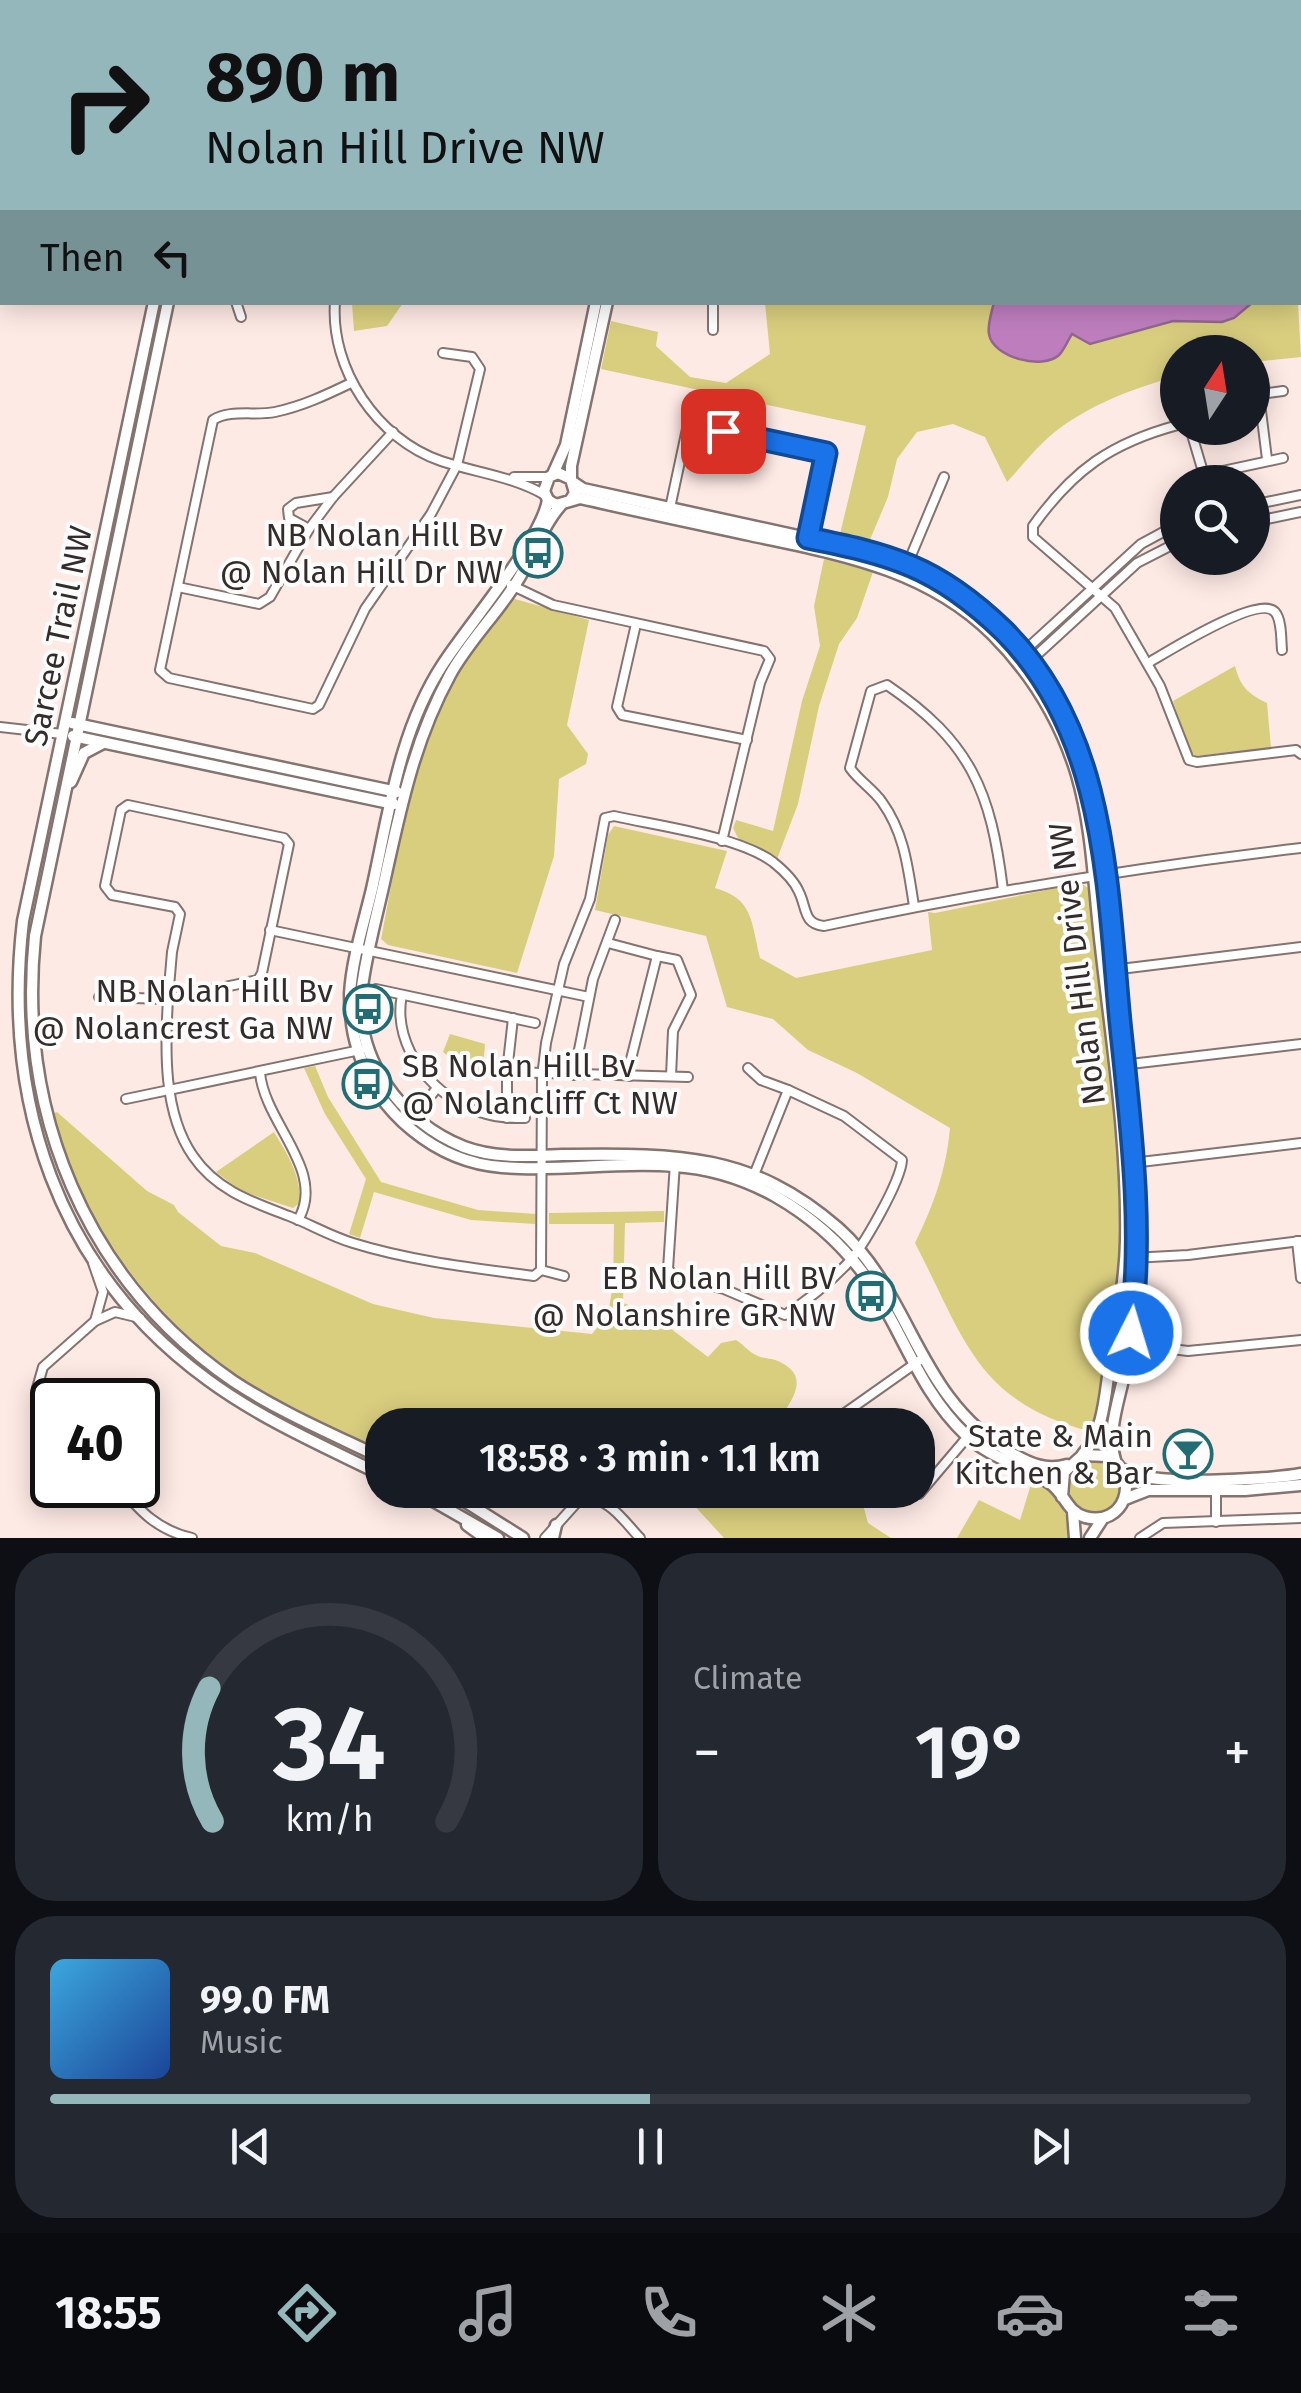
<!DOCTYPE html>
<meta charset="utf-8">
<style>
:root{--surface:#171b24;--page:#242831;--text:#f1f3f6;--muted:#9ea1a6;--line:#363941;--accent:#94b7bb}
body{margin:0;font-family:"Fira Sans",sans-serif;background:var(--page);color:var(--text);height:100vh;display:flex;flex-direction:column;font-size:38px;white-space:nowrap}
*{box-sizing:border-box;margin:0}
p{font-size:32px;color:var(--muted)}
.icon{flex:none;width:55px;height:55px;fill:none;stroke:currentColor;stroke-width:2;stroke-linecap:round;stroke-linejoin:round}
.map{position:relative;height:1538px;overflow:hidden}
.drawer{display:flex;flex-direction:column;gap:15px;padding:15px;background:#0d0f14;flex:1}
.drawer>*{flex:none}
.banner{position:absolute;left:0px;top:0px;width:1302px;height:305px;box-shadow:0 5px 25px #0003;background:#94b7bb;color:#111;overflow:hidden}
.needle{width:65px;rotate:12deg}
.buttons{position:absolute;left:1160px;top:335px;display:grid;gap:20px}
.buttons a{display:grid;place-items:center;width:110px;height:110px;border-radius:50%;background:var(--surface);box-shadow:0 5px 25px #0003;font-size:50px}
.speed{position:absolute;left:30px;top:1378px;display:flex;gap:20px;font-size:50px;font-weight:700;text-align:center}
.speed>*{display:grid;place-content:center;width:130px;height:130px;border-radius:50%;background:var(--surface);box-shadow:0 5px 25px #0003;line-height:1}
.speed .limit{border:5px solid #111;border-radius:15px;background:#fff;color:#111}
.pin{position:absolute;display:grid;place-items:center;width:85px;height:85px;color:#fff;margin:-42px;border-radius:20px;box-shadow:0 5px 15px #0006}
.me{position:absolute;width:110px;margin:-55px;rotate:5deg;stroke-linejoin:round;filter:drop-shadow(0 0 8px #0008)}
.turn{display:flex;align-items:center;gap:35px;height:210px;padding:0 40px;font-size:45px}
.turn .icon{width:130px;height:130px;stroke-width:2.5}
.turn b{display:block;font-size:70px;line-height:85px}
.then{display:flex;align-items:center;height:95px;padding:0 40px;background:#0003;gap:20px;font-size:38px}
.big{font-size:75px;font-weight:600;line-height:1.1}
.drawer .widget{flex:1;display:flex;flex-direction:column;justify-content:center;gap:15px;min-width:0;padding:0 35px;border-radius:40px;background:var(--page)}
.drawer .dial{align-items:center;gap:0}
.dial svg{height:260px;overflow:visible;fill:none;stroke:var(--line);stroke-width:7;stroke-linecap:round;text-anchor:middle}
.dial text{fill:var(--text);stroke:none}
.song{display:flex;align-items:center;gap:30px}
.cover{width:120px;height:120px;border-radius:15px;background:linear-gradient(135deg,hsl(200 70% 55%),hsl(220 70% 35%))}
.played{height:10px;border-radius:5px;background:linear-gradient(90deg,var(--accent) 50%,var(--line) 50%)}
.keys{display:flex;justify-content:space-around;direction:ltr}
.heat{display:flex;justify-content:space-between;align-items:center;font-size:55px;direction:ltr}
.drawer .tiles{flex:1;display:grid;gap:15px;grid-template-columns:1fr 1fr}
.widget:last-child{grid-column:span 2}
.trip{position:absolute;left:365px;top:1408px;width:570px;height:100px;border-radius:40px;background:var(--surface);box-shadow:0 5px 25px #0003;font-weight:600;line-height:100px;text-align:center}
.tab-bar{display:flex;height:160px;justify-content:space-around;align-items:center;background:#090b0e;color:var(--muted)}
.tab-bar .icon{width:70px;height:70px}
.tab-bar .active{color:var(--accent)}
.tab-bar b{font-size:45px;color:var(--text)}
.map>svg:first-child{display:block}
.green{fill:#d9ce7e}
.water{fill:#be7ebe;stroke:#946592;stroke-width:2.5}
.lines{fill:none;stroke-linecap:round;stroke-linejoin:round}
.street-casing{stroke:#84736f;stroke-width:12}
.secondary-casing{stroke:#84736f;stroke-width:15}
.street{stroke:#fff;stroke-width:8}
.secondary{stroke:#fff;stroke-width:10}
.route-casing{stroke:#114b97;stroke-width:25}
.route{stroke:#1a73e8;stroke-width:18}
.labels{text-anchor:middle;stroke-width:8;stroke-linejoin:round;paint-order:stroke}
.poi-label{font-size:32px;fill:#332c2a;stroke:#fcfcfc;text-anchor:end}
.street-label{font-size:32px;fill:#332c2a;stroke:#fcfcfc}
</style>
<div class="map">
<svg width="1301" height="1538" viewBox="0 0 1301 1538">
<rect width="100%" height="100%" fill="#feeae5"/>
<g class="green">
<polygon points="352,303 352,302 403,303 387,326 354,331"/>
<path d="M765,303h533l3,54 -48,5 -1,-10h-74l-1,24c-45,13 -90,29 -127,60 -15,13 -29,31 -43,46l-22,-45 -32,-13 -36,8 -20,27 -9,38 -19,45 -29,-8 26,-108 -265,-57 10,-48 47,11 -2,14 34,31 36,6 44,-29z"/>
<polygon points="824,559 873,572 857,618 839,644 819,706 798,804 777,859 758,847 739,840 733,828 736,820 773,831 802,701 820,646 814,606"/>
<polygon points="515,599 589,620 567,725 588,754 586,764 559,779 554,856 517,973 388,945 381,939 406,808 427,737 467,656 508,601"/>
<path d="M1235,666c5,20 13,28 32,37l4,45 -76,8 -6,-7 -16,-48z"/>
<path d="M614,826l113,25 -12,37c39,11 36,34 45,70l36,20 136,-28 -4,-38 7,1 146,-30 7,5c14,122 39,248 32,371 -4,58 -17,116 -28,173 -116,-30 -127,-93 -177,-189 19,-39 31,-72 35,-115l-93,-55 -49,-23 -35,-31 -46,-12 -21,-71 -111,-26 13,-75z"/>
<polygon points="450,1034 485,1044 483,1069 478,1080 443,1052"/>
<polygon points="315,1066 328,1097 381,1182 478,1210 536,1214 535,1224 471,1220 374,1192 360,1238 349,1234 366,1179 325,1114 304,1068"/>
<path d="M57,1112l90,79 27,14 4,7 43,34 34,7 118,51 61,14 158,16 16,-20 5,-29 1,-61h-65v-11l115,-2v11l-39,1 -2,80 26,9 59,45 13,-14 15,-3c7,4 13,12 20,15 7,4 17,3 24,7 29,14 14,35 1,55l6,8h-405v26c-43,-21 -88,-40 -129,-66 -97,-60 -172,-161 -199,-272z"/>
<path d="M274,1132c14,23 27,43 26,71l-7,5 -52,-17 -25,-19z"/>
<circle cx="1094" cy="1486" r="27"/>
<path d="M1032,1481c23,11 39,31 37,57h-112l22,-38 41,20z"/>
<polygon points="680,1490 859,1490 868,1523 891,1538 724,1538"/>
</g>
<path class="water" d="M994,302h258v1l-18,15 -12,4 -49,-1 -83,23 -18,-10c-4,6 -8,16 -13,21 -16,15 -66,3 -70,-21 -2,-8 3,-23 5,-32z"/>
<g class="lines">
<g class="street-casing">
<g id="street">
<polyline points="441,0 453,2"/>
<polyline points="363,2 363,0"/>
<polyline points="236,302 241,317"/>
<path d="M335,302c-5,67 42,137 106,159 36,12 71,15 104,34"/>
<polyline points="713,330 713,302"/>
<path d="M351,383c-25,12 -48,23 -76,29 -19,4 -46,-3 -62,8l-53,250 9,8 144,31 6,-4 46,-96 66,-95 26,-49 23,-96 -8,-12 -29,-4"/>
<polyline points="1252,395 1283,391"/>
<polyline points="1259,395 1267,459"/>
<path d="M1178,425c-67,18 -105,45 -145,101v11l82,71 45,78 29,74 8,2 99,-12 5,4"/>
<polyline points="1190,428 1206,482"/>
<polyline points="1204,475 1283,458"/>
<polyline points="514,477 549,477"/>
<polyline points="1252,505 1301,495"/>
<polyline points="670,508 688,424 826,453 807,544"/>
<polyline points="1252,522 1301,512"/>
<polyline points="309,529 289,518 288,509 296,503 333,497"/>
<polyline points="905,570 944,477"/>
<polyline points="511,585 553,605 764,651 770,659 760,683 722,841"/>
<polyline points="178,587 259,604 270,597 309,529 333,497 393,432"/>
<polyline points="636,624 617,707 622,715 747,740"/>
<polyline points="1020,655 1141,544 1178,524"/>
<path d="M1148,663c19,-11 111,-69 127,-51 7,8 6,28 7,38"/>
<polyline points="1027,664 1137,563 1178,542"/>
<polyline points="0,727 62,734"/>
<polygon points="128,805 284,838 289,844 262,973 258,980 168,999 172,952 180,914 175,907 112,895 105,886 121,810"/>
<path d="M914,906c-6,-37 -9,-72 -32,-104 -9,-13 -23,-21 -32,-34l21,-77 16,-6c84,57 104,106 116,205"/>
<polyline points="270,930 589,997"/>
<polyline points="608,943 657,956"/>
<polyline points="1112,970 1301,947"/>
<polyline points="376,989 535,1023"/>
<path d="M402,995c-11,53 34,106 84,119 13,4 26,4 39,4"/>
<path d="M99,997l69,2c-3,50 -5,114 25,157 23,34 59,46 96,60 21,8 41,20 64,27 58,18 121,25 181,33l7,-6 1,-193 4,-34 18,-79 26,-65 15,-81 9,-2c44,10 124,20 159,46 10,8 21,18 26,30 8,16 4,32 25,34 158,-34 316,-59 477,-78"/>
<polyline points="1122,1065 1301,1044"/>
<polyline points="748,1068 761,1080 788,1090"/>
<polyline points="507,1072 688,1077"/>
<path d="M260,1073c5,51 67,98 38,147"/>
<polyline points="574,1075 593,979 615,920"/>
<polyline points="630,1076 630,1063 657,956 677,960 691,995 673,1031 671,1076"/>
<polyline points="126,1099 360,1050"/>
<polyline points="414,1117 437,1088"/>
<polyline points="507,1118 507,1072 513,1018"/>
<path d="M675,1163l-7,106 6,7 50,13 61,26c23,-15 43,-31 62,-51 15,-15 54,-83 55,-104l-58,-44 -56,-26 -36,90"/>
<polyline points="1132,1163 1301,1143"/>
<polyline points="1297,1241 1301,1278"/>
<polyline points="1132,1258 1188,1255 1301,1241"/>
<polyline points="93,1263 103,1292 95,1321"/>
<polyline points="541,1270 564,1276"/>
<polyline points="1114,1342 1188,1351 1301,1340"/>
<polyline points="52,1409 37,1388 43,1367 95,1321 115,1312 140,1318"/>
<polyline points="845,1413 923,1358"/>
<path d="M118,1485c22,26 39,45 74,53"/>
<polyline points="1216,1490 1216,1522"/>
<polyline points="919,1494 975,1428"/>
<path d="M545,1538l35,-39c28,-4 42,20 60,39"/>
<polyline points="1140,1538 1163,1523 1301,1518"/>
</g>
</g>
<g class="secondary-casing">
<g id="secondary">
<polyline points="654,0 655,2"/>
<polyline points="737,0 749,2"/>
<polyline points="881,0 893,2"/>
<polyline points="218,2 218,0"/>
<polyline points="232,2 232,0"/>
<polyline points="669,2 670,0"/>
<polyline points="1300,89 1301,89"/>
<polyline points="1300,104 1301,104"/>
<polyline points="1300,119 1301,119"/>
<polyline points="1300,129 1301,129"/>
<path d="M154,302l-131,619c-21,180 34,349 185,459 53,39 115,66 174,95"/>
<path d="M168,302l-133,634c-18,176 50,343 198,445 47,31 99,53 149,77"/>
<polyline points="553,474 566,445 596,302"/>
<polyline points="571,479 571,466 607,302"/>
<path d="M574,483l9,6 292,64c107,38 191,121 217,235 14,64 17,131 24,196 11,96 24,191 20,288 -1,33 -6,65 -11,98 -5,28 -19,62 -10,90"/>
<path d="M548,500c-7,41 -80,125 -105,164 -44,67 -54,149 -71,225 -8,34 -20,70 -22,105 0,18 2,38 8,56 19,63 78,112 144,117 57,5 115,-6 172,-1 34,2 70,13 101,30 35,20 67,48 91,81 36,52 53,114 100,158 25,24 58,30 85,49 14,10 16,28 34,33 39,11 57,-39 23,-61l-25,-1 -19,17 -2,25"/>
<path d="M570,501l5,-8 -4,-14 -13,-6 -9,4 -5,14 4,9 8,5 24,-7c57,13 114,25 170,37 88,19 175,33 242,99 39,39 69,88 85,141 16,55 17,115 24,172 11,97 27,196 25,294 -1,43 -10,86 -17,128 -4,28 -6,64 -26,85"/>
<path d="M561,505c-19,21 -29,54 -45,78 -20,32 -48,59 -66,92 -34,62 -48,126 -63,194 -8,39 -20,79 -25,118 -9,71 39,135 102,160 32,12 65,9 98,8 110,-1 188,-4 276,73 76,68 77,169 173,225 19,11 35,18 56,12"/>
<polyline points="72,723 397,792"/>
<polyline points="73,736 394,804"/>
<polyline points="71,782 84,753 103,743"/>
<path d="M1124,1470c25,17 144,10 177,4"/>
<polyline points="414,1490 498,1538"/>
<polyline points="447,1490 523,1538"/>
<polyline points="1125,1499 1148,1490 1245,1490 1301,1485"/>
<polyline points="1073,1512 1075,1538"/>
<polyline points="467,1525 485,1538"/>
<polyline points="553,1538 556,1525"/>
<polyline points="1090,1538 1103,1518"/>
</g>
</g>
<use href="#street" class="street"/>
<use href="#secondary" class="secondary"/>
</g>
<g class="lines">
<g class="route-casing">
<path id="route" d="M723,431l103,22 -18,85c35,7 70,14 103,28 36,15 65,38 93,65 103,103 103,255 116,391 11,107 24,203 11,311"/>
</g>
<use href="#route" class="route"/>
</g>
<defs>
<g id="bus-ring" transform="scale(2.5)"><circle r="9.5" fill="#fcfcfc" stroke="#226d73" stroke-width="1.5"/><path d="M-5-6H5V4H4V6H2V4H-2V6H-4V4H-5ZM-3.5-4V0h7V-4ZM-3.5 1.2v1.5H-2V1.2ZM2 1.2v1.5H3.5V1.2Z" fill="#226d73"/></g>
<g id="bar-ring" transform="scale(2.5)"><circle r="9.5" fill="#fcfcfc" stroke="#226d73" stroke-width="1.5"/><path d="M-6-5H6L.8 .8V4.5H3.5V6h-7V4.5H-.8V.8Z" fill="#226d73"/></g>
</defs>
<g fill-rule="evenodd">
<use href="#bus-ring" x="538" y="553"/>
<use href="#bus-ring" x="368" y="1009"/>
<use href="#bus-ring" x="367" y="1084"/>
<use href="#bus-ring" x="871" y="1296"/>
<use href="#bar-ring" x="1188" y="1454"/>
</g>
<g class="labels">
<g class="poi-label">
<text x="503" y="546">NB Nolan Hill Bv<tspan x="503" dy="37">@ Nolan Hill Dr NW</tspan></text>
<text x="333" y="1002">NB Nolan Hill Bv<tspan x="333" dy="37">@ Nolancrest Ga NW</tspan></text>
<text x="402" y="1077" text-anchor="start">SB Nolan Hill Bv<tspan x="402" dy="37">@ Nolancliff Ct NW</tspan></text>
<text x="836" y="1289">EB Nolan Hill BV<tspan x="836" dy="37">@ Nolanshire GR NW</tspan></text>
<text x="1153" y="1447">State &amp; Main<tspan x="1153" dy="37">Kitchen &amp; Bar</tspan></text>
</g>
<g class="street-label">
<text transform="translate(58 636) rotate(-78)" y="11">Sarcee Trail NW</text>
<text transform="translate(1077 964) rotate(-97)" y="11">Nolan Hill Drive NW</text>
</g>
</g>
</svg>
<div class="buttons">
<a><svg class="needle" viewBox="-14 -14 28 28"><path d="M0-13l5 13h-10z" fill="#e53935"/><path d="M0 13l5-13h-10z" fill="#9ea1a6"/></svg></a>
<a><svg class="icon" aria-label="search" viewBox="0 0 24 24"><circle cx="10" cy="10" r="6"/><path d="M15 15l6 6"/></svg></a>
</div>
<div class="speed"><div class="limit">40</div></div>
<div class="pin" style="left:723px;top:431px;background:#d93025"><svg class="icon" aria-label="arrive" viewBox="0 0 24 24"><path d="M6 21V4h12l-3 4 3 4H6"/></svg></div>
<svg class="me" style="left:1131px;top:1333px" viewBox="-20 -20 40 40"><circle r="17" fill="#1a73e8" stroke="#fff" stroke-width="3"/><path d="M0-11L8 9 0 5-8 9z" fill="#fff"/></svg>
<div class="trip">18:58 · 3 min · 1.1 km</div>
<div class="banner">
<div class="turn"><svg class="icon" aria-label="right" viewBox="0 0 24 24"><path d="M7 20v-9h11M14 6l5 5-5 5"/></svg><div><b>890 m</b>Nolan Hill Drive NW</div></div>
<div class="then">Then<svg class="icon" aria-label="left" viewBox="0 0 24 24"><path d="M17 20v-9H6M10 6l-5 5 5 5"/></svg></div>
</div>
</div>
<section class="drawer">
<div class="tiles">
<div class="widget dial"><svg viewBox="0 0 100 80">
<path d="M14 69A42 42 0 1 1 86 69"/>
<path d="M14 69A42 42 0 0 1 13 28" stroke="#94b7bb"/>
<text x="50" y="56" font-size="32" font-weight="700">34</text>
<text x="50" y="72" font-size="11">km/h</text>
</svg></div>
<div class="widget"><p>Climate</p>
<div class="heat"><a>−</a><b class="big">19°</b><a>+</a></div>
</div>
<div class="widget">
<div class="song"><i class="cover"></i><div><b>99.0 FM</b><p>Music</p></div></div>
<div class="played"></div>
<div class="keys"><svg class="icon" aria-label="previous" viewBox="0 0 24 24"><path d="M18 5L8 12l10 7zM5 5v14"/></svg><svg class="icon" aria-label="pause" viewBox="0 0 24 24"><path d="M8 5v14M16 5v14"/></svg><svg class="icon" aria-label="next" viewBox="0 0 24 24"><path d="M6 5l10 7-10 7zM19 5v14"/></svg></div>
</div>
</div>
</section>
<nav class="tab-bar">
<b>18:55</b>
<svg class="icon active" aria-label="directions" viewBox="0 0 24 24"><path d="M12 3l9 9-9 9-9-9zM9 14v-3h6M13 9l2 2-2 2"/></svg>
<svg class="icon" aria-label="music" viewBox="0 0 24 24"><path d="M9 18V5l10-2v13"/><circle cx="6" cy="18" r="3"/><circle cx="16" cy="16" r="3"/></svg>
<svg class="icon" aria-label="phone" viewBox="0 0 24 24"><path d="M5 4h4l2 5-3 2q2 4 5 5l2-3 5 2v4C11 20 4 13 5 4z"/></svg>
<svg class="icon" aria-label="climate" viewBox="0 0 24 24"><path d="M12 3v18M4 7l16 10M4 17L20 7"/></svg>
<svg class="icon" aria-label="car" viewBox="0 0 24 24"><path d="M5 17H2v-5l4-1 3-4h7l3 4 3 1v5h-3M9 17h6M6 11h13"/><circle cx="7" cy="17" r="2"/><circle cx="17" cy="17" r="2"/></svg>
<svg class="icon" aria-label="filters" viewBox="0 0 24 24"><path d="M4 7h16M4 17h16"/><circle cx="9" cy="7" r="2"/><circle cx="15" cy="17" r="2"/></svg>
</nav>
